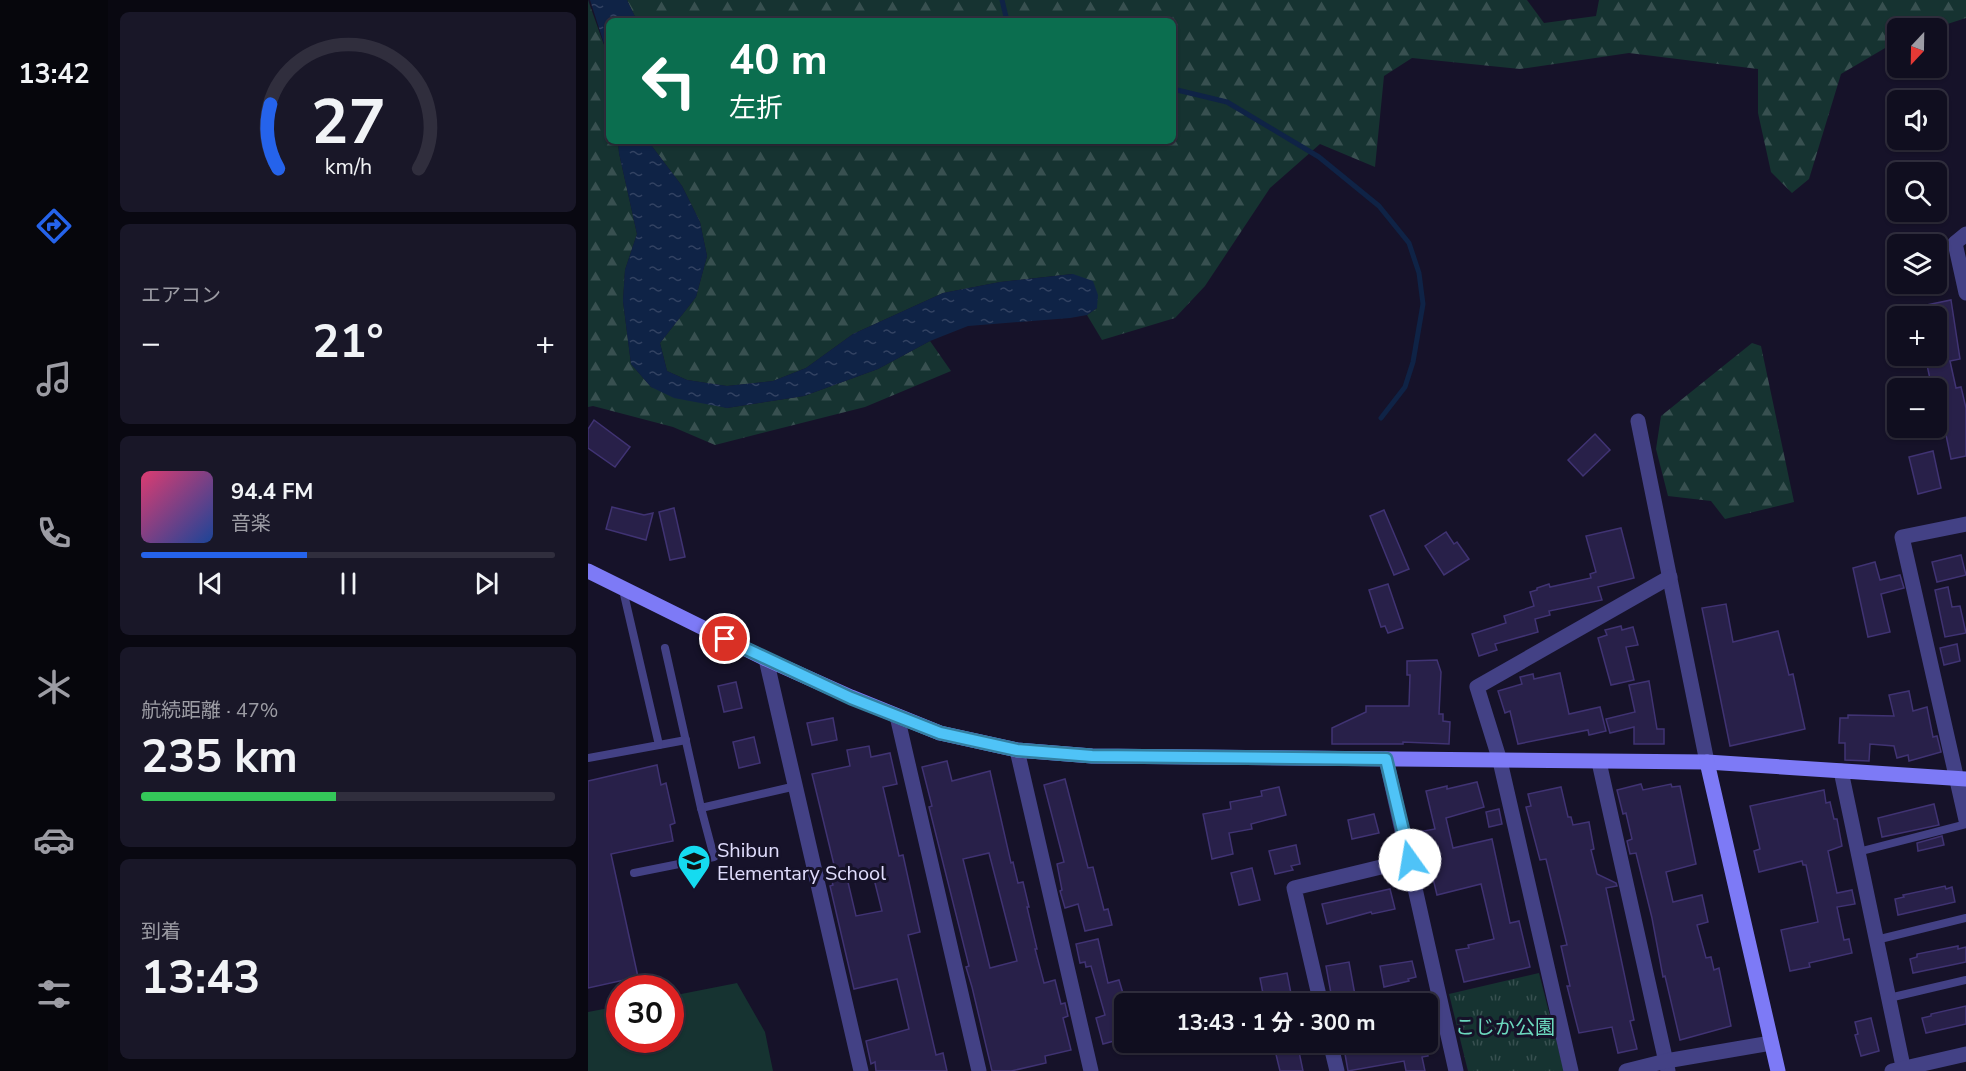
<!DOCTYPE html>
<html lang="ja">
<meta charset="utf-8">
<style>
:root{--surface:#100e1f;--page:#191728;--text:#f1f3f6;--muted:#9c9ca4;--line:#302e3d;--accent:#2563eb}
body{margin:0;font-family:"Nunito Sans","Noto Sans JP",sans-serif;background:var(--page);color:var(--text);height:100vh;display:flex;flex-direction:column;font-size:22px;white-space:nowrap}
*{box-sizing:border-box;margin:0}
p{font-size:20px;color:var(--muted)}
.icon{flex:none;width:33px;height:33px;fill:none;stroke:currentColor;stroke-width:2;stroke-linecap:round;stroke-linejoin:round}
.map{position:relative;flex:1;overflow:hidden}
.side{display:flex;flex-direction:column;gap:12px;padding:12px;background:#090811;width:480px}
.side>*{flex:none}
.banner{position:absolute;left:18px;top:18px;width:570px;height:126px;border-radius:9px;box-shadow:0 2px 4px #0004,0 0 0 2px var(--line);background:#0b6e4f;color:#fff;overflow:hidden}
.needle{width:39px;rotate:202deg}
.buttons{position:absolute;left:1299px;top:18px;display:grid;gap:12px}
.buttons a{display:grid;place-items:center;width:60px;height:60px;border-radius:9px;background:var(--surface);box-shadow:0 2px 4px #0004,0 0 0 2px var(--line);font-size:30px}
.speed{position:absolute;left:18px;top:975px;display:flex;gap:12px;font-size:30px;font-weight:700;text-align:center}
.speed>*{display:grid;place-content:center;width:78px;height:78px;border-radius:50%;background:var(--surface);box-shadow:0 2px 4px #0004,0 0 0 2px var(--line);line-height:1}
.speed .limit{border:9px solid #d22;background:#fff;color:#111}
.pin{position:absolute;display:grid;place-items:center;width:51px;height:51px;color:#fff;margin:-26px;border:3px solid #fff;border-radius:50%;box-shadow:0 2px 6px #0007}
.me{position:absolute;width:66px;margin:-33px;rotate:347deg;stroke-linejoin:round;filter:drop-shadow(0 0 4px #0008)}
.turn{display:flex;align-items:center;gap:21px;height:126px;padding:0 24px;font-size:27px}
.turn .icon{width:78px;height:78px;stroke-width:2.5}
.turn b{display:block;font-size:42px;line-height:51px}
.big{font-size:45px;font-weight:700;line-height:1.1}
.side .widget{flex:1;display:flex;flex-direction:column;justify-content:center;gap:9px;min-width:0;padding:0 21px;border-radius:9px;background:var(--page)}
.side .dial{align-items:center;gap:0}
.dial svg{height:156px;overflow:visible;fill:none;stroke:var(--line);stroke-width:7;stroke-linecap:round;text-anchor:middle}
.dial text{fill:var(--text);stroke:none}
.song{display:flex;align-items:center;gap:18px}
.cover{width:72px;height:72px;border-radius:9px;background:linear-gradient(135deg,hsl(340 70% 55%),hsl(220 70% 35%))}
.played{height:6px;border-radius:3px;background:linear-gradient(90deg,var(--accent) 40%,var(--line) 40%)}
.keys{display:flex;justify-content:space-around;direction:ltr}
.heat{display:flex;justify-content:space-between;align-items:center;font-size:33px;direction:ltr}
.charge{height:9px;border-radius:4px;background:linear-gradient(90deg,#34c759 47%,var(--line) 0)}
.trip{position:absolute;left:526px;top:993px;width:324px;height:60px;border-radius:9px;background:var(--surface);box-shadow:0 2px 4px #0004,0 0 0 2px var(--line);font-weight:700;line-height:60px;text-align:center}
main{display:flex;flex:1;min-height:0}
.menu{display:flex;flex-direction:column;width:108px;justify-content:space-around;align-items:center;background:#06060c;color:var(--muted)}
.menu .icon{width:42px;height:42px}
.menu .current{color:var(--accent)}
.menu b{font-size:27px;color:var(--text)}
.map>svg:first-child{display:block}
.green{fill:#163331}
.forest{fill:url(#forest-firs)}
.park{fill:url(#park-tufts)}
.water{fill:url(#water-ripples)}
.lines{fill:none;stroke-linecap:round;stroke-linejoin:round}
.stream{stroke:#0f2346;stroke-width:5}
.building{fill:#282049;stroke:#403373;stroke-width:1.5;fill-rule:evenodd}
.lane{stroke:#434185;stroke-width:8}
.street{stroke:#434185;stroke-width:15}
.secondary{stroke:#7d7af6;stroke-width:15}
.route-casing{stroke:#337fa1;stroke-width:15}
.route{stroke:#4fc3f7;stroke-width:10}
.labels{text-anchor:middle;stroke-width:6;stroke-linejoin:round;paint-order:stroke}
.poi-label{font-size:20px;fill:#e0ddfd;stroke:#161229;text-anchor:start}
.park-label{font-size:20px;fill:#6cd9be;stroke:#161229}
</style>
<main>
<nav class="menu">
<b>13:42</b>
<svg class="icon current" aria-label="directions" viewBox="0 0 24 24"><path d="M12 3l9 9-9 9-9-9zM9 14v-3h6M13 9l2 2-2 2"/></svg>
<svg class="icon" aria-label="music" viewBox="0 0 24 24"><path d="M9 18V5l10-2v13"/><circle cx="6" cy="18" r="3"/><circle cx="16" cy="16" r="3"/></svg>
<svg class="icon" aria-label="phone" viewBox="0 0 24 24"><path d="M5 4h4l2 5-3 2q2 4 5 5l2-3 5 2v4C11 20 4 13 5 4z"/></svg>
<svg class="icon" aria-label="climate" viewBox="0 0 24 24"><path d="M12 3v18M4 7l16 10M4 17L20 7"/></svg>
<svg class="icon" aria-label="car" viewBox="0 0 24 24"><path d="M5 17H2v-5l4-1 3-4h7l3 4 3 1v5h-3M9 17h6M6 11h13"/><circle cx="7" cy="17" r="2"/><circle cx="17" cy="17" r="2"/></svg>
<svg class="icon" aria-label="filters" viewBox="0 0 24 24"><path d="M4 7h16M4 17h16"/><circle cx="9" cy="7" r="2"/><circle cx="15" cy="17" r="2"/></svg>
</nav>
<section class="side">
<div class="widget dial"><svg viewBox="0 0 100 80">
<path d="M14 69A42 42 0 1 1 86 69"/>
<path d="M14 69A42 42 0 0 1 10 36" stroke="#2563eb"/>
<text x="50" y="56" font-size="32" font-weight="700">27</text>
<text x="50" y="72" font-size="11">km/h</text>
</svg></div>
<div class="widget"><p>エアコン</p>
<div class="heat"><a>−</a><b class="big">21°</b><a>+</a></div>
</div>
<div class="widget">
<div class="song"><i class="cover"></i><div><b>94.4 FM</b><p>音楽</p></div></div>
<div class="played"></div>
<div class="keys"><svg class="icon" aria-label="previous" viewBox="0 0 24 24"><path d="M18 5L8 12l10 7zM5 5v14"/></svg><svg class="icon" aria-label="pause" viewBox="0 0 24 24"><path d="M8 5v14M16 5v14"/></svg><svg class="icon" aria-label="next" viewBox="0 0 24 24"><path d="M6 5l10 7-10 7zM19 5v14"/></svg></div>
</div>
<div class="widget"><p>航続距離 · 47%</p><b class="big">235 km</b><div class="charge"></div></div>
<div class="widget"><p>到着</p><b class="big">13:43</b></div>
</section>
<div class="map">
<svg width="1378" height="1071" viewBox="0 0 1378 1071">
<defs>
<pattern id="forest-firs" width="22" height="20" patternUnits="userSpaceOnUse" patternTransform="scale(1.5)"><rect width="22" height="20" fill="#163331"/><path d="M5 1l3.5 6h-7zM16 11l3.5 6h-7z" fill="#385050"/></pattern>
<pattern id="park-tufts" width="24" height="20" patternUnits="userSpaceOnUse" patternTransform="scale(1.5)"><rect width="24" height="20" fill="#163331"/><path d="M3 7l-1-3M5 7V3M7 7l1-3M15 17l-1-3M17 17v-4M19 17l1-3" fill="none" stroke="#385050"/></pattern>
<pattern id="water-ripples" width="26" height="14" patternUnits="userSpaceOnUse" patternTransform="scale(1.5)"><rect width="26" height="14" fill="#0f2346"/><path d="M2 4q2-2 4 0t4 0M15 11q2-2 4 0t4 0" fill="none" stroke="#324262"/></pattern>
</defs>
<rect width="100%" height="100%" fill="#161229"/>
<polygon class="green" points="149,983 177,1032 185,1071 0,1071 0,1012 31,1006 32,1040 82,1040 83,996"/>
<g class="forest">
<polygon points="0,0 21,59 21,141 30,141 31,153 49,234 37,270 35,301 43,364 63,387 139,408 216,396 290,369 342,341 363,371 277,407 127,445 85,427 5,406 0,407"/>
<polygon points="39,0 939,0 956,23 1008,16 1011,0 1378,0 1378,18 1347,28 1310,28 1309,41 1253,74 1221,179 1204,193 1183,172 1170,113 1170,69 1041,53 932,69 824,58 796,76 787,167 732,144 682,188 617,286 587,318 514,340 499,315 509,308 484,274 412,282 355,293 265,334 218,368 185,381 139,386 99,380 79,371 72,343 108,297 119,256 112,222 94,186 60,141 585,141 585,21 49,21"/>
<polygon points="1164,343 1173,346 1206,502 1137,519 1123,501 1080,496 1068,449 1073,416"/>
</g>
<polygon class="park" points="951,973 976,1071 880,1071 861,994"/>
<g class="water">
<polygon points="2,0 39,0 49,21 21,21 21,59"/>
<polygon points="30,141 60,141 94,186 112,222 119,256 108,297 72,343 79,371 99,380 139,386 185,381 218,368 265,334 355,293 412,282 485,274 505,281 510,295 509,308 499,315 482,318 380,326 342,341 290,369 216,396 139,408 86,398 63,387 43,364 35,301 37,270 49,234 31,153"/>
</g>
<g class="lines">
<g class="stream">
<polyline points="414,0 419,21"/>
<polyline points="585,89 639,102 731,157 791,206 821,243 831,273 835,304 825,362 817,387 793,418"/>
</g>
</g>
<g class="building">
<polygon points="1363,300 1372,359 1362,361 1368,388 1373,387 1378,408 1378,456 1363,459 1353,411 1348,412 1348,388 1344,388 1337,356 1348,356 1348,316 1314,316 1314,310"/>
<polygon points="6,420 42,447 27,467 0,448 0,429"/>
<polygon points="1007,434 1022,450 995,476 980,460"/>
<polygon points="1345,451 1353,488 1330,494 1321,457"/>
<polygon points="24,507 56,515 65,513 58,540 18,529"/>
<polygon points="86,508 97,557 82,560 71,512"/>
<polygon points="796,510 821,569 806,575 782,516"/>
<polygon points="1033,528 1046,578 1010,587 1014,600 961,611 962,615 947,619 950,632 907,644 909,650 891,656 884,634 918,623 916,616 946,606 942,592 949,590 949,588 961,584 962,587 1003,578 1002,574 1008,572 998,536"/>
<polygon points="858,532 866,544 869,542 881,559 856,575 837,546"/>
<polygon points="1373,555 1378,575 1349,582 1344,562"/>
<polygon points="1287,562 1292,580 1312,575 1316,588 1293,594 1302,632 1280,637 1265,568"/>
<polygon points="800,584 815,628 800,633 797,626 793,627 781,590"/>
<polygon points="1360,587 1364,607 1372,606 1378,633 1357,637 1347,590"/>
<polygon points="1138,604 1145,642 1190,631 1201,675 1205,674 1217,729 1142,746 1114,608"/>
<polygon points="1033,626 1034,630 1045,627 1050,645 1038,647 1046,680 1023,685 1010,638 1019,635 1017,630"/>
<polygon points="1369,644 1372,661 1356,665 1352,648"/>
<polygon points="849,660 853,672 851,714 855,714 855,721 862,722 861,744 815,742 815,744 744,744 744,728 778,712 778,706 821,706 822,675 819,675 819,661"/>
<polygon points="972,673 981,714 1012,707 1018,731 1001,735 1000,730 930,744 922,711 917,713 910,691 934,684 932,677 945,674 946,679"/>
<polygon points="1061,681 1069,729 1076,729 1076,744 1046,744 1046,727 1022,733 1018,719 1047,712 1041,685"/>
<polygon points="148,682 154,708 136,712 130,686"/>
<polygon points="1321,691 1325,711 1339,707 1345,737 1349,736 1353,752 1321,761 1320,755 1309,758 1306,746 1282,744 1281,761 1257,760 1257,743 1251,743 1252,718 1260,718 1260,715 1306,716 1301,695"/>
<polygon points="245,718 249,740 224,745 219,723"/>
<polygon points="166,737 172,763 151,768 145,742"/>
<path d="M281,746l2,11 19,-4 7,31 -14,3 16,69 4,-1 17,77 -12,3 28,120 7,-2 4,18h-71l-1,-9 -4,2 -5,-23 43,-12 -12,-50 -43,10 -24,-103 3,-1 -3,-11 6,-1 -24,-99 38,-8 -3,-16zM284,871l10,40 -26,5 -9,-38z"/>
<path d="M359,761l5,20 38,-10 21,92 2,-1 5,21 5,-1 6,25h-2l10,42h-2l9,34 11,-3 6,24 4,-1 3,13 -5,2 8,32 -26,6 1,7 -35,8h-19l-20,-84 -6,-20 3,-1 -40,-159 3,-1 -10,-39zM401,853l28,108 -27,7 -27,-109z"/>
<polygon points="69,765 73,785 78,783 87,823 82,825 85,841 23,854 50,977 0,988 0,781"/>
<polygon points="477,779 500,868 505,867 516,910 520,909 524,925 497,931 490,904 477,908 472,891 474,890 469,864 476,862 456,785"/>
<polygon points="889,782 896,807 858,818 865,848 904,839 922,923 931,921 942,967 876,982 868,950 881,948 880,945 906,939 893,884 849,895 841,862 837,863 830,832 847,829 838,791 859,786 859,789"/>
<polygon points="1053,784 1055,790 1083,784 1084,787 1092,786 1108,864 1078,872 1085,902 1114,895 1120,922 1109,925 1118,958 1123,957 1126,970 1131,968 1143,1026 1092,1040 1077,976 1075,977 1064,918 1048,853 1042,854 1039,841 1044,839 1038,813 1035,814 1029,790"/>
<polygon points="691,787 698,815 663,824 664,829 641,833 645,854 624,859 615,814 643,809 642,802 674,796 673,791"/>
<polygon points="973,787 980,817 983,817 985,825 1001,822 1006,849 1003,850 1009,874 1028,883 1029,886 1018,888 1046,1020 1042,1021 1049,1049 1030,1053 1024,1027 991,1033 979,986 982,986 973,946 979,945 958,859 952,860 938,807 943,806 940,794"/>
<polygon points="1236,790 1238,803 1242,802 1246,819 1249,819 1254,846 1240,851 1249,893 1264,890 1267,904 1249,907 1256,940 1261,939 1264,953 1221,963 1222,967 1202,971 1193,930 1230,922 1218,865 1215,865 1214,861 1171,872 1166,851 1172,849 1162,806"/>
<polygon points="1346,804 1351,825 1294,837 1290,818"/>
<polygon points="911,809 914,824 901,827 898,812"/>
<polygon points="786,814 791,833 764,839 760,820"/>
<polygon points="1354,836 1356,845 1330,851 1329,843"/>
<polygon points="708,845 712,864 703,866 705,870 687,874 681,851"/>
<polygon points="664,868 672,900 651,905 643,873"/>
<polygon points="1357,886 1358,889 1364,887 1367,902 1310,915 1307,899 1316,897 1315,895"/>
<polygon points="802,889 807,909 784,914 783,912 739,924 734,904"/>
<polygon points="510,939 520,983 531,980 537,1000 537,1038 515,1044 508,1018 517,1015 503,966 498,967 497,962 492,963 488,944"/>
<polygon points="1370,946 1370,949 1378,947 1378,962 1325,973 1322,959 1329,957 1329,954"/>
<polygon points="824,961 828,977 820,979 821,981 796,987 792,966"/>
<polygon points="761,962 767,995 744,999 738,966"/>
<polygon points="699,973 705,1004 677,1004 672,978"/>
<polygon points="1378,1006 1378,1024 1338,1033 1334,1018 1343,1016 1343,1014"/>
<polygon points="1283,1018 1291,1051 1273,1056 1267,1035 1270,1034 1267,1022"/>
<polygon points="685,1042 709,1042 715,1071 692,1071"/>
<polygon points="810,1042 838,1042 840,1056 834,1057 837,1071 818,1071 816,1061 760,1071 757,1054"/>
</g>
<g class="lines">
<g class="lane">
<polyline points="77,648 113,808 208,786"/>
<polyline points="71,745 98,740"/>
<polyline points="0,758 71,745 35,590"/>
<polyline points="1270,852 1378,824"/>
<polyline points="46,873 126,857 113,808"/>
<polyline points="1288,940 1378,918"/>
<polyline points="1301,998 1378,980"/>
</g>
<g class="street">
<polyline points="1378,234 1367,243 1378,293"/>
<polyline points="1050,421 1119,762"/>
<polyline points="1378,524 1314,537 1378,820"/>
<polyline points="178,659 273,1071"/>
<polyline points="309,716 391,1071"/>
<polyline points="429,750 503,1071"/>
<polyline points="798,759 868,1071"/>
<polyline points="1011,762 1080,1071"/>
<polyline points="1253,771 1316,1071"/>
<polyline points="733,1004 706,888 822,860"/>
<polyline points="742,1042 749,1071"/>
<polyline points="983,1071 912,761 889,687 1082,577"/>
<polyline points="1038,1071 1078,1061 1183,1043"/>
<polyline points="1304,1071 1378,1054"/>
</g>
<g class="secondary">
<polyline points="0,571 178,659 263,697 352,733 429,750 504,756 1119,762 1378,779"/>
<polyline points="1119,762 1190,1071"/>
</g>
</g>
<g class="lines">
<g class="route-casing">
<polyline id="route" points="137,639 263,698 352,733 429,750 504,756 798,759 822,860"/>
</g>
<use href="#route" class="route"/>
</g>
<defs>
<g id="school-pin" transform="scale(1.725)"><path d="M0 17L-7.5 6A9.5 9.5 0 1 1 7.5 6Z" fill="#15dbf0" stroke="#161229"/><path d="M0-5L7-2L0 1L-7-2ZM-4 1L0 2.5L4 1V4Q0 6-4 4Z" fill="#111"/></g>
</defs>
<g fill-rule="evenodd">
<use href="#school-pin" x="106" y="861"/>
</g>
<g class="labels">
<g class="poi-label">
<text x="129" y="857">Shibun<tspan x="129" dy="23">Elementary School</tspan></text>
</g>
<g class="park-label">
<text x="917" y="1034">こじか公園</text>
</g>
</g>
</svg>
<div class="buttons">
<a><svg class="needle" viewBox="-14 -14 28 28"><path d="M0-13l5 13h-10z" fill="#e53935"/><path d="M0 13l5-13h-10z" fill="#9c9ca4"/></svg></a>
<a><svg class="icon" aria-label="sound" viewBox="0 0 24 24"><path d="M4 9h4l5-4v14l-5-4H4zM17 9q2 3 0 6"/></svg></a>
<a><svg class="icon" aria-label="search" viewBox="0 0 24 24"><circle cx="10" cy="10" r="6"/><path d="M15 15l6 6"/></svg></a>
<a><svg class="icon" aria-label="layers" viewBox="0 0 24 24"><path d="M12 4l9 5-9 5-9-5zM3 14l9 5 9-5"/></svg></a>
<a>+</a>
<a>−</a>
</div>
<div class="speed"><div class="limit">30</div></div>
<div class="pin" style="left:137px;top:639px;background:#d93025"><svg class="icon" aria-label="arrive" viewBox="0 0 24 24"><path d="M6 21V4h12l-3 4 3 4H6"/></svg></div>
<svg class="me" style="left:822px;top:860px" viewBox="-20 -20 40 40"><circle r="19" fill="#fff"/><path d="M0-13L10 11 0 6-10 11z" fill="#4fc3f7"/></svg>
<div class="trip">13:43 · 1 分 · 300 m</div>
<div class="banner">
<div class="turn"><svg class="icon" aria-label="left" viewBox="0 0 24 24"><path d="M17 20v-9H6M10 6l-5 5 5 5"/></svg><div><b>40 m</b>左折</div></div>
</div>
</div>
</main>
